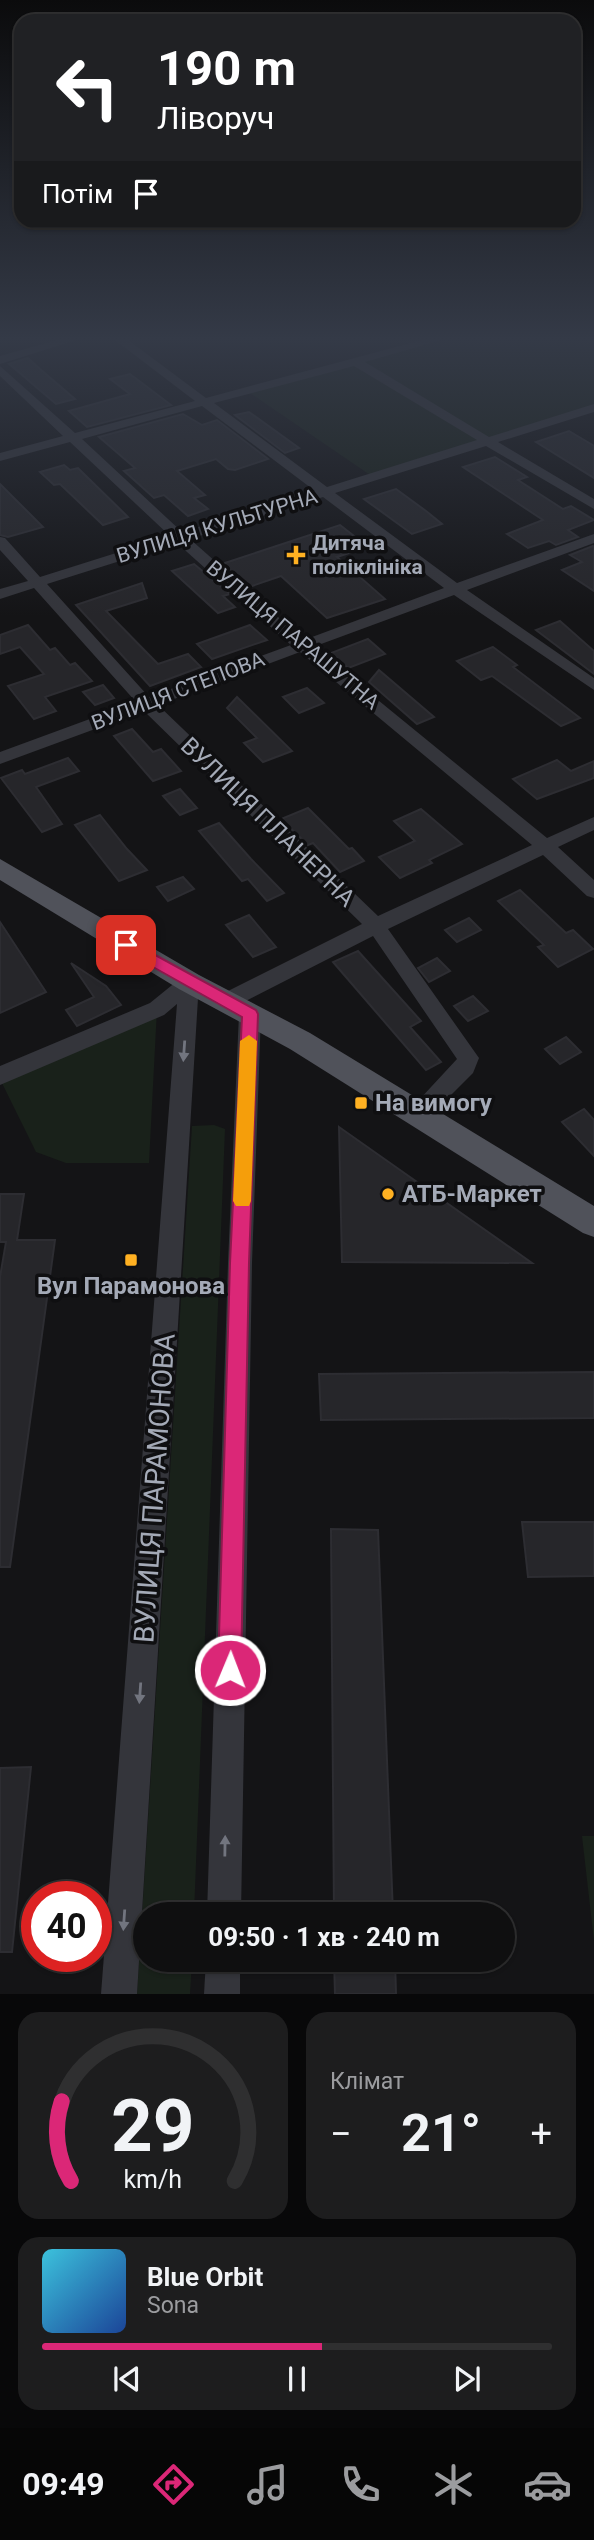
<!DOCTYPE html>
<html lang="uk">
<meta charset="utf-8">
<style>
:root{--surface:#0f0f10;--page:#1d1d1e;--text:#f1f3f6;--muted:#9b9c9f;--line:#2f2f30;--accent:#db2777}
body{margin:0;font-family:Roboto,sans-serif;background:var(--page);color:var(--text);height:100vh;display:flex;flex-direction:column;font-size:26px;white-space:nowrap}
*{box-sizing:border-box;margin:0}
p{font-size:23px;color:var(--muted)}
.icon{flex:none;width:38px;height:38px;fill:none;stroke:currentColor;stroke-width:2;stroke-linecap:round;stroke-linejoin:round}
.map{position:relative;height:1994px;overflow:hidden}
.side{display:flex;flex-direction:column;gap:18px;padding:18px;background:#080809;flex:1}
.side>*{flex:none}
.hud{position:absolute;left:14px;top:14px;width:567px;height:214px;border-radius:21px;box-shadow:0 2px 5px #0004,0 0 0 2px var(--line);background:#202124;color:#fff;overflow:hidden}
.speed{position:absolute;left:21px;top:1881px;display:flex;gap:14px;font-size:35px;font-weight:700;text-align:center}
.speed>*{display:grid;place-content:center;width:91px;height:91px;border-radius:50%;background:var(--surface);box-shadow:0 2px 5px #0004,0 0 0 2px var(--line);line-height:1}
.speed .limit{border:10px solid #d22;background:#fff;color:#111}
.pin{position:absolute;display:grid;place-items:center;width:60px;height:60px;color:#fff;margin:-30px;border-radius:14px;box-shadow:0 4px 10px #0006}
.me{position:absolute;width:77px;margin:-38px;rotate:1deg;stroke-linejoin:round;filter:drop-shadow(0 0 5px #0008)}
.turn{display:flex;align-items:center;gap:24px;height:147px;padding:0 28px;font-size:32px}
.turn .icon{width:91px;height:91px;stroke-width:2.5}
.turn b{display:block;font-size:49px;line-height:60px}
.then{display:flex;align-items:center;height:66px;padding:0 28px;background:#0003;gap:14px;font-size:26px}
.big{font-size:52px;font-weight:700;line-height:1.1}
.side .tile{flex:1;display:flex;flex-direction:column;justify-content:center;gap:10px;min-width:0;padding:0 24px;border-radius:21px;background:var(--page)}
.side .dial{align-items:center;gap:0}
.dial svg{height:182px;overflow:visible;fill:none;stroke:var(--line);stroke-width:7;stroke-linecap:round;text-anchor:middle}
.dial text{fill:var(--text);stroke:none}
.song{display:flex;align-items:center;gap:21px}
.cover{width:84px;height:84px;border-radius:10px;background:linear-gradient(135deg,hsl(190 70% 55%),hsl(220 70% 35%))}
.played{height:7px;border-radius:4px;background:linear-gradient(90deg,var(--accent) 55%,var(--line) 55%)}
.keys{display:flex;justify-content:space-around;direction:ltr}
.heat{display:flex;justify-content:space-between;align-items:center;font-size:38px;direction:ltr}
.side .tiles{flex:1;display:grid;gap:18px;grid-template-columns:1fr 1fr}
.tile:last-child{grid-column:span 2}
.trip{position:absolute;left:133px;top:1902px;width:382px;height:70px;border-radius:35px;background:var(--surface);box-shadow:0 2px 5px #0004,0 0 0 2px var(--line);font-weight:700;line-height:70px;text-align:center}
.tab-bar{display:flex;height:112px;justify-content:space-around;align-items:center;background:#060606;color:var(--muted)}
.tab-bar .icon{width:49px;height:49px}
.tab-bar .active{color:var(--accent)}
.tab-bar b{font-size:32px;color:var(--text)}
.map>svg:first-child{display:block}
.green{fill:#19211a}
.building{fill:#26262a;stroke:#2d2d32;stroke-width:2}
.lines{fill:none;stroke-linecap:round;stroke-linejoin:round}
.minor{fill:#34353b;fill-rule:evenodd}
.major{fill:#50525a;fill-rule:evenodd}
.oneway{fill:#72757f}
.route{fill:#db2777;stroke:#8e194d;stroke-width:2}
.slow{fill:#f59e0b}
.poi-dot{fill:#ffb122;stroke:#0f0f11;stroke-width:2.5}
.labels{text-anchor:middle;stroke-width:7;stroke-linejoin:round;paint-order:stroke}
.far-street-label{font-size:21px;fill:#a4aab7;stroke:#0f0f11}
.far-poi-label{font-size:21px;font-weight:bold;fill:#a4aab7;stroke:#0f0f11;text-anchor:start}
.street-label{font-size:24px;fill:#a4aab7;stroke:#0f0f11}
.poi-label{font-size:24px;font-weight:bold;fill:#a4aab7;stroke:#0f0f11;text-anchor:start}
.near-street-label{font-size:28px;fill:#a4aab7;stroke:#0f0f11}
</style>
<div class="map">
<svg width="594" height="1994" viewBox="0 0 594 1994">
<rect width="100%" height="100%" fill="#141416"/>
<g class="green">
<polygon points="446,337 594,337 594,408 373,477 247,391"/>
<polygon points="157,1009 149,1163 66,1163 36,1152 0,1079"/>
<polygon points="214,1125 225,1129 194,1914 145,1914 145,1960 192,1960 190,1994 137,1994 192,1126"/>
<polygon points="582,1836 594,1836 594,1941"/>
</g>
<g class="building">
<polygon points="28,358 40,369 75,399 56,404 9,364"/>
<polygon points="130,374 171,405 87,427 69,411 130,394 110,379"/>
<polygon points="249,412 299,448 285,453 235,415"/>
<polygon points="183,414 202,425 217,420 268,459 235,470 228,469 216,459 177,471 205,495 194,498 208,509 188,516 164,495 154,498 124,471 135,468 99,437"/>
<polygon points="569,431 594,446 594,478 536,442"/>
<polygon points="495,457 527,477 518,480 563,509 571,506 594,520 568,530 578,537 556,545 549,541 528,548 507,534 543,520 463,467"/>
<polygon points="64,465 70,470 78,468 128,517 103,525 60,484 54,485 40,472"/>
<polygon points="0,484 43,527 8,537 0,535"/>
<polygon points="396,489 426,511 442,524 412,534 364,499"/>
<polygon points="340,525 368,547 337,557 385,599 327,618 281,576 249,587 222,564"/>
<polygon points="593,546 594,547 594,591 562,570 582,562 570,555"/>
<polygon points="194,564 230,594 223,596 235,607 218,613 172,571"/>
<polygon points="142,583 147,598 106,611 158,664 188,654 201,667 150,686 76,605"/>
<polygon points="560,621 594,651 594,674 536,630"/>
<polygon points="28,625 50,650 55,648 70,665 75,663 92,681 45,697 56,711 34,719 8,686 44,674 20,647 0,654 0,635"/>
<polygon points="250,625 267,640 212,659 197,644"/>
<polygon points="368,639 385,654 348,668 331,653"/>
<polygon points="493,647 517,665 513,667 580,718 561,726 492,676 481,680 457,661"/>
<polygon points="379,670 434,717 417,724 369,682"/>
<polygon points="103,685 114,698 95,705 83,692"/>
<polygon points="307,688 324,703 299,713 283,697"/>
<polygon points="237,697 292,751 263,762 244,743 257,738 227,708"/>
<polygon points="132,729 153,752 161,749 181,771 153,781 114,736"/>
<polygon points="68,758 79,771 36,787 62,824 42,832 1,778 22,770 25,774"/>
<polygon points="557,760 571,771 594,761 594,778 537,799 513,779"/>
<polygon points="180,789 197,808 180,815 163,796"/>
<polygon points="308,808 349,849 352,848 364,861 340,872 313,843 308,845 281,819"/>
<polygon points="421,809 462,844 429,860 432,863 400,878 379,857 415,841 394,821"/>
<polygon points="100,815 127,849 147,870 119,881 75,825"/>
<polygon points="219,823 251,859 284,893 267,901 248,879 242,881 199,831"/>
<polygon points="183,877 194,889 168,901 157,887"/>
<polygon points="520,890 566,933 573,930 593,949 558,967 538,947 544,945 498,901"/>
<polygon points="249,915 276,947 253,957 226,925"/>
<polygon points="469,918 481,930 457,942 445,930"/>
<polygon points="0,922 46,992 0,1013"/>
<polygon points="358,951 421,1021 410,1027 441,1062 426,1070 333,962"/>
<polygon points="437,958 450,971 429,982 418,968"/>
<polygon points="71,963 106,986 121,1005 77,1026 66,1010 94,997"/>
<polygon points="473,996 488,1011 468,1021 454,1006"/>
<polygon points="566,1037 581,1052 560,1064 545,1049"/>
<polygon points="584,1109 594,1120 594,1156 562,1122"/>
<polygon points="339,1127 532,1263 342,1262"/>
<polygon points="0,1194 24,1194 17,1240 55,1240 10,1567 0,1567 0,1277 6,1242 0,1242"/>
<polygon points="594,1372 594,1418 321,1420 319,1374"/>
<polygon points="522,1522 594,1522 594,1576 528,1577"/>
<polygon points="331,1529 378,1530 393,1914 334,1914"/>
<polygon points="31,1767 12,1952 0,1952 0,1768"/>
<polygon points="334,1960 395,1960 396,1994 335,1994"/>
</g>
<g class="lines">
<g class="minor">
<polygon points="68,337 86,337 0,364 0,356"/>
<path d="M111,337h13l82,61 227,-61h19l-87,25 124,75 105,-33v8l-96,30 96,57v10l-108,-63 -151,47 122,90 137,-49v9l-127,47 127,88v12l-140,-95 -141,52 234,191 47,-21v13l-36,17 36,33v18l-7,-2 -44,-41 -155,74 91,129 -6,15 -48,48 -8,2 -8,-2 -3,-7 51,-55 -84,-123 -139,71h-14l-4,-6 4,-6 142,-71 -218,-213 -144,53v-12l136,-50 -102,-114 -34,11v-10l28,-8 -28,-31v-13l5,1 35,39 130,-41 -100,-94 -70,19v-8l63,-17 -63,-60v-10l75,67 120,-32zM354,366l123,74 -150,47 -113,-84zM202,406l113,85 -133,41 -100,-93zM323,497l121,91 -140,52 -114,-101zM177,543l114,102 -142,52 -102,-113zM300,652l232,193 -154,71 -220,-211z"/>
<polygon points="189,974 196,977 199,982 137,1994 101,1994 177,1004 164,1015 0,1085 0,1066 150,1003 182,977"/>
<polygon points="250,1006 258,1008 261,1014 252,1263 241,1914 207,1914 228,1263 239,1014 242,1008"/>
<polygon points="206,1960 240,1960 240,1994 204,1994"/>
</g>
<polygon class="major" points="0,859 199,975 310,1033 594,1206 594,1237 583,1233 290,1049 179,989 0,880"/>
</g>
<defs><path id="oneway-solid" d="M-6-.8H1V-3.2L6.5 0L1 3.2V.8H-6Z" transform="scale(1.75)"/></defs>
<g class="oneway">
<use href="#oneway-solid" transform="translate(184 1051) rotate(94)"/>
<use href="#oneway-solid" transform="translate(140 1693) rotate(94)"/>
<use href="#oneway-solid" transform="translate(225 1846) rotate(-89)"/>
<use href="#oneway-solid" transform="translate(124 1920) rotate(94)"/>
</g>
<linearGradient id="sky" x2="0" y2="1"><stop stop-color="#0b0b0c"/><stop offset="0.55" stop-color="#343a47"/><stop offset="1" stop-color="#343a47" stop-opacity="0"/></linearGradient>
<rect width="594" height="616" fill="url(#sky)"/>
<polygon class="route" points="126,939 256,1010 258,1014 249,1263 241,1670 238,1678 230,1682 222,1678 218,1670 230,1263 242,1017 121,949 121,941"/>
<polygon class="slow" points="249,1035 257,1041 251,1201 249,1206 236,1206 233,1201 240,1041"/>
<g class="poi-dot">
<path d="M292.5 544.5h7v7h7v7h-7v7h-7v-7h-7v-7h7z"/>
<rect x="354" y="1096" width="14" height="14" rx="3.5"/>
<circle cx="388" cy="1194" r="7"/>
<rect x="124" y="1253" width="14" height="14" rx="3.5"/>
</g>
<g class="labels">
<g class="far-street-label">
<text transform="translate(217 526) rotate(-17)" y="7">ВУЛИЦЯ КУЛЬТУРНА</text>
<text transform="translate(293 635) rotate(40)" y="7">ВУЛИЦЯ ПАРАШУТНА</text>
<text transform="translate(178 691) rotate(-21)" y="7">ВУЛИЦЯ СТЕПОВА</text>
</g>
<g class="far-poi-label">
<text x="312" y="550">Дитяча<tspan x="312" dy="24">поліклініка</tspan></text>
</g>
<g class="street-label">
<text transform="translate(268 822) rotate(44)" y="8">ВУЛИЦЯ ПЛАНЕРНА</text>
</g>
<g class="poi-label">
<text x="375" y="1111">На вимогу</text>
<text x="402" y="1202">АТБ-Маркет</text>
<text x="131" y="1294" text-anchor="middle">Вул Парамонова</text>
</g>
<g class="near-street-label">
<text transform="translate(154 1488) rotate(-86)" y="10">ВУЛИЦЯ ПАРАМОНОВА</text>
</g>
</g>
</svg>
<div class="speed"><div class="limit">40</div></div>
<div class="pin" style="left:126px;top:945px;background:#d93025"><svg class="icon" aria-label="arrive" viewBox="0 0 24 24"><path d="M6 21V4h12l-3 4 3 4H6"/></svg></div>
<svg class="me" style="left:230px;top:1670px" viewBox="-20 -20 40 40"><circle r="17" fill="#db2777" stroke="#fff" stroke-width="3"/><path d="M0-11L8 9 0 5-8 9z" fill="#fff"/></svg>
<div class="trip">09:50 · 1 хв · 240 m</div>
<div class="hud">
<div class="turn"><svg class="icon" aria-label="left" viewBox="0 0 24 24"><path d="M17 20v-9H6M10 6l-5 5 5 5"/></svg><div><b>190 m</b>Ліворуч</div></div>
<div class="then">Потім<svg class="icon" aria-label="arrive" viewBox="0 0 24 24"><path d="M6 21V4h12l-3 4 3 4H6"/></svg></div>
</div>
</div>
<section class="side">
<div class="tiles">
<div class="tile dial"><svg viewBox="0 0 100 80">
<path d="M14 69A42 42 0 1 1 86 69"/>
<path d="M14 69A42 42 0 0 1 10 34" stroke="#db2777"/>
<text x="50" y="56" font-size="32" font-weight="700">29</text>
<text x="50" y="72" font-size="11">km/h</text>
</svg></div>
<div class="tile"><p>Клімат</p>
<div class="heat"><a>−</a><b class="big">21°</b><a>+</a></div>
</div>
<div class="tile">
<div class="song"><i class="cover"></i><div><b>Blue Orbit</b><p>Sona</p></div></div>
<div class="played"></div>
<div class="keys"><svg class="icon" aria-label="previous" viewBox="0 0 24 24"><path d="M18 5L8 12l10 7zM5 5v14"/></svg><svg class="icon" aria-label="pause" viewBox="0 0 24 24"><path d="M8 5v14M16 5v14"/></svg><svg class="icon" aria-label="next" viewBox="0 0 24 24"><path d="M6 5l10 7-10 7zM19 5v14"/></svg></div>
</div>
</div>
</section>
<nav class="tab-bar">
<b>09:49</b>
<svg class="icon active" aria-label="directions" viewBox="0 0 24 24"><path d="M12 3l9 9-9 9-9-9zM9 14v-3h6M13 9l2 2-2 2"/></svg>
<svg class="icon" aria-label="music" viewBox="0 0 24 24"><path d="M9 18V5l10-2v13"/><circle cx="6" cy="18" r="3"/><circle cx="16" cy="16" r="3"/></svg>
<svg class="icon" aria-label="phone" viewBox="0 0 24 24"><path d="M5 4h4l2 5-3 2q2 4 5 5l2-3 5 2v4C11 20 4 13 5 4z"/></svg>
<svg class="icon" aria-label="climate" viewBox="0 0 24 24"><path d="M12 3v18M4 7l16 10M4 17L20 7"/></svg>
<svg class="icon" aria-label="car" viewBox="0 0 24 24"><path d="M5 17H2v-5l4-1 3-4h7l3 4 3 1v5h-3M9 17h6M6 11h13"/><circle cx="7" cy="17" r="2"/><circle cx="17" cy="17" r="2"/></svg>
</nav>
